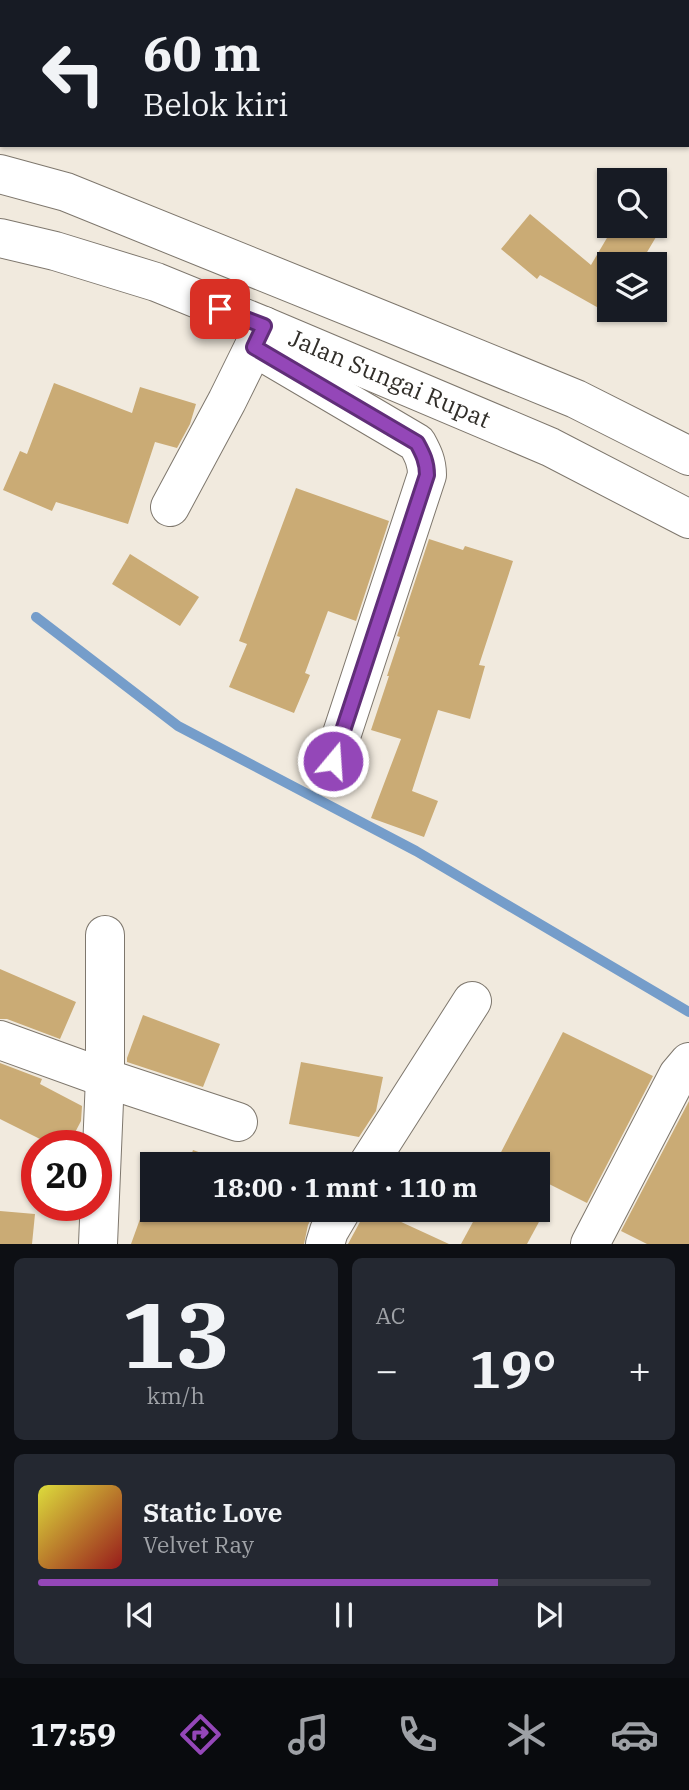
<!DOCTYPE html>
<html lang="id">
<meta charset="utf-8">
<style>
:root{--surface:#171b24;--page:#242831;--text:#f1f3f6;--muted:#9ea1a6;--line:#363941;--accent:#9447b8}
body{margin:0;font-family:"IBM Plex Serif",serif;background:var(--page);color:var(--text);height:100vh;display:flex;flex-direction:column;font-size:26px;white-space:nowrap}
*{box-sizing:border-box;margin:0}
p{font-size:23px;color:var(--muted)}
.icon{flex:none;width:38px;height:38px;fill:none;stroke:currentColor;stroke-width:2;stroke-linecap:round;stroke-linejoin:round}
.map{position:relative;height:1244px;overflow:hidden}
.panel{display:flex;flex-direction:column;gap:14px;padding:14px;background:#0d0f14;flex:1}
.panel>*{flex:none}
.top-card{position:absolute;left:0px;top:0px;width:690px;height:147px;box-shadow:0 2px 5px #0004;background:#171b24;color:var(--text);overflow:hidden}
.controls{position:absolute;left:597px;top:168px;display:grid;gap:14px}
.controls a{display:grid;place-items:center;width:70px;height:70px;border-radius:0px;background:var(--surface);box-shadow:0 2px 5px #0004;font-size:35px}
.speed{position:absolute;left:21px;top:1130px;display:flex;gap:14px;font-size:35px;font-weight:700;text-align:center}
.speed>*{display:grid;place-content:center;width:91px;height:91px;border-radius:50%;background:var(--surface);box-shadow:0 2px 5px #0004;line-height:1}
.speed .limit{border:10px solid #d22;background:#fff;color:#111}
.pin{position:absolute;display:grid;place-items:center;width:60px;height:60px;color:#fff;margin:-30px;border-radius:14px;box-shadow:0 4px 10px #0006}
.me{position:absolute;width:77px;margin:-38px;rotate:18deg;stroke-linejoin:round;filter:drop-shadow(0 0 5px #0008)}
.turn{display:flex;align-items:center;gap:24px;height:147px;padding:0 28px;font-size:32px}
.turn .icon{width:91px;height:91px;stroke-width:2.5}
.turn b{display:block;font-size:49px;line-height:60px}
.big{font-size:52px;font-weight:800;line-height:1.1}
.panel .widget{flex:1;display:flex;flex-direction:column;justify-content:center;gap:10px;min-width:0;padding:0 24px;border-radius:10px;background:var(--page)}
.panel .dial{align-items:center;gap:0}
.dial b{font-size:91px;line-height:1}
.song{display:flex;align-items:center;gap:21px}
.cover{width:84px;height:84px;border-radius:10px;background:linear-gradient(135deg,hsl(60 70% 55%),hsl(0 70% 35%))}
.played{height:7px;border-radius:4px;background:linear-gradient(90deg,var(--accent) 75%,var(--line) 75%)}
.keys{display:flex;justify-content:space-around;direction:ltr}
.heat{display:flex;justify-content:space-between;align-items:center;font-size:38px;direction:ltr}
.panel .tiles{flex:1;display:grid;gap:14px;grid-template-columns:1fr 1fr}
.widget:last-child{grid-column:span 2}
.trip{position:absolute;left:140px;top:1152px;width:410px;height:70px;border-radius:0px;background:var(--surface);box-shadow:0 2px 5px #0004;font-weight:800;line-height:70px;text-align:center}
.tabs{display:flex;height:112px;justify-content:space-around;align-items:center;background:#090b0e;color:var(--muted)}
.tabs .icon{width:49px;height:49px}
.tabs .selected{color:var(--accent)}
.tabs b{font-size:32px;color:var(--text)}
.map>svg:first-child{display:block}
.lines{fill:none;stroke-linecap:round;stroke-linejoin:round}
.stream{stroke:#759dca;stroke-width:10}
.building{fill:#caab75}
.minor-casing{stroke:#7e776d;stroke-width:40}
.major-casing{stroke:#7e776d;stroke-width:40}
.minor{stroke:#fff;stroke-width:38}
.major{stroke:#fff;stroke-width:38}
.route-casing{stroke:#602e78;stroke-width:18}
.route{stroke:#9447b8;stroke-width:12}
.labels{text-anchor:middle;stroke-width:5;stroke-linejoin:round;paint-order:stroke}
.street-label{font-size:24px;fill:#312e29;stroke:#f1eade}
</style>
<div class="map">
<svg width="689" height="1244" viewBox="0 0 689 1244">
<rect width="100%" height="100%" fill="#f1eade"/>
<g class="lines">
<polyline class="stream" points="36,617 178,726 416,851 689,1012"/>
</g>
<g class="building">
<polygon points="530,214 591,265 614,226 636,226 656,237 640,264 609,264 609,310 614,310 611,315 540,275 537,279 501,249"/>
<polygon points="54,383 132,413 140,387 196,404 190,424 177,448 155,442 128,524 56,502 52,511 3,490 20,451 27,454"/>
<polygon points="296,488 389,521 356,621 328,611 305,673 310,675 294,713 229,687 247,644 239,641"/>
<polygon points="429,539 463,550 465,546 513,561 479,665 485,666 470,719 438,710 412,791 438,801 424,837 371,818 401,739 371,730 389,676 387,676 400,637 397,636"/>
<polygon points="130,554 199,597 180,626 112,584"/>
<polygon points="0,969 76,1002 60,1039 7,1019 0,1019"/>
<polygon points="143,1015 220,1044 203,1087 127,1062 127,1058"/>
<polygon points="563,1032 653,1076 587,1203 537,1178 537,1164 510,1164 498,1158"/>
<polygon points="301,1062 383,1077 376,1111 359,1137 289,1124"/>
<polygon points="0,1063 42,1079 40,1084 82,1106 81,1121 68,1146 54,1146 0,1119"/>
<polygon points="689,1101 689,1244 647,1244 621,1231"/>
<polygon points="193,1150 232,1164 188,1164"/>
<polygon points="144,1208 169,1216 171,1209 316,1209 308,1225 304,1244 131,1244"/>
<polygon points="364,1209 373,1209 449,1244 348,1244 361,1220"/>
<polygon points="480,1209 546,1209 527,1244 461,1244"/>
<polygon points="0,1211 35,1214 32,1244 0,1244"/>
</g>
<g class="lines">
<g class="minor-casing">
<g id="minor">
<polyline points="19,2 21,0"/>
<path d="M254,347l163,96c6,11 10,19 10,32l-94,286"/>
<polyline points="170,507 227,401 264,326"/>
<polyline points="0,1040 105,1078 238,1122"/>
<polyline points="368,1164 472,1001"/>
<polyline points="98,1244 105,1078 105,935"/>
<polyline points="325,1244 329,1231 342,1209"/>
<polyline points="590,1244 678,1075 689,1062"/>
</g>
</g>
<g class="major-casing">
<g id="major">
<polyline points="0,174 66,192 390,323 576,399 689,456"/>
<path id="s1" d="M0,238l55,13 101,31 108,44 286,121 139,72"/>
</g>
</g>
<use href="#minor" class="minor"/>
<use href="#major" class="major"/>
</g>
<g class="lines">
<g class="route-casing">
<path id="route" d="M220,309l44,17 -10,21 163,96c6,11 10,19 10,32l-94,286"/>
</g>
<use href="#route" class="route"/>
</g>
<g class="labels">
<g class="street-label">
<text dy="8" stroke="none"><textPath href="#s1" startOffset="415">Jalan Sungai Rupat</textPath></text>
</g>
</g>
</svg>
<div class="controls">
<a><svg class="icon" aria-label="search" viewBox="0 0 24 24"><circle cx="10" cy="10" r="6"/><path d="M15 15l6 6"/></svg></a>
<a><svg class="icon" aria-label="layers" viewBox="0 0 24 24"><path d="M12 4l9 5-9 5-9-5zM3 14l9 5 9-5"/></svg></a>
</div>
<div class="speed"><div class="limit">20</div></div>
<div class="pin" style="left:220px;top:309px;background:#d93025"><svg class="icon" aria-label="arrive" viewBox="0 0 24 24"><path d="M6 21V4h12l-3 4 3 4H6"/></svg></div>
<svg class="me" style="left:333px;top:761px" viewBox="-20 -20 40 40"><circle r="17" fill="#9447b8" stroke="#fff" stroke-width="3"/><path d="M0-11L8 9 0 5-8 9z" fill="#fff"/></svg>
<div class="trip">18:00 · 1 mnt · 110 m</div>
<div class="top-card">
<div class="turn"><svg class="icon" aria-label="left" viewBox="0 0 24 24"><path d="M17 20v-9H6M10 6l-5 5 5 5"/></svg><div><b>60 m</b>Belok kiri</div></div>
</div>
</div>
<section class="panel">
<div class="tiles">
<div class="widget dial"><b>13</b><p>km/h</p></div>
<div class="widget"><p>AC</p>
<div class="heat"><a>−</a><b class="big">19°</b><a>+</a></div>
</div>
<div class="widget">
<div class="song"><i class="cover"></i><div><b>Static Love</b><p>Velvet Ray</p></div></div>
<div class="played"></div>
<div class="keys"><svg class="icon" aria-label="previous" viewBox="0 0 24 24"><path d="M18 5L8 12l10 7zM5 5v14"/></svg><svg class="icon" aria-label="pause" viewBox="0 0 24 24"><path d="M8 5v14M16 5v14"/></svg><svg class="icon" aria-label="next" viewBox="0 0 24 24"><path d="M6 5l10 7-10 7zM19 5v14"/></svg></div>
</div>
</div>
</section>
<nav class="tabs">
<b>17:59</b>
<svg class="icon selected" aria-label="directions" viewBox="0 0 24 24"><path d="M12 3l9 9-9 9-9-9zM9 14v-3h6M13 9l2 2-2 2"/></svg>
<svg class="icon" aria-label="music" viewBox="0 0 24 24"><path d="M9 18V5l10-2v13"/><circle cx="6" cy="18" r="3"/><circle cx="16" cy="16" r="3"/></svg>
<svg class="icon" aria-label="phone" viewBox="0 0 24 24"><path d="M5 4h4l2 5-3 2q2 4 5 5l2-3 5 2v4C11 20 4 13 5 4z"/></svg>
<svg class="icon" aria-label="climate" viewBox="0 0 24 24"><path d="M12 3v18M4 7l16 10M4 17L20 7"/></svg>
<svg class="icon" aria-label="car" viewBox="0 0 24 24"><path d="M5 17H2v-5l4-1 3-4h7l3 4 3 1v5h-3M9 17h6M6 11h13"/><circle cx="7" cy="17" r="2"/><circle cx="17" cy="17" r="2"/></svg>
</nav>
